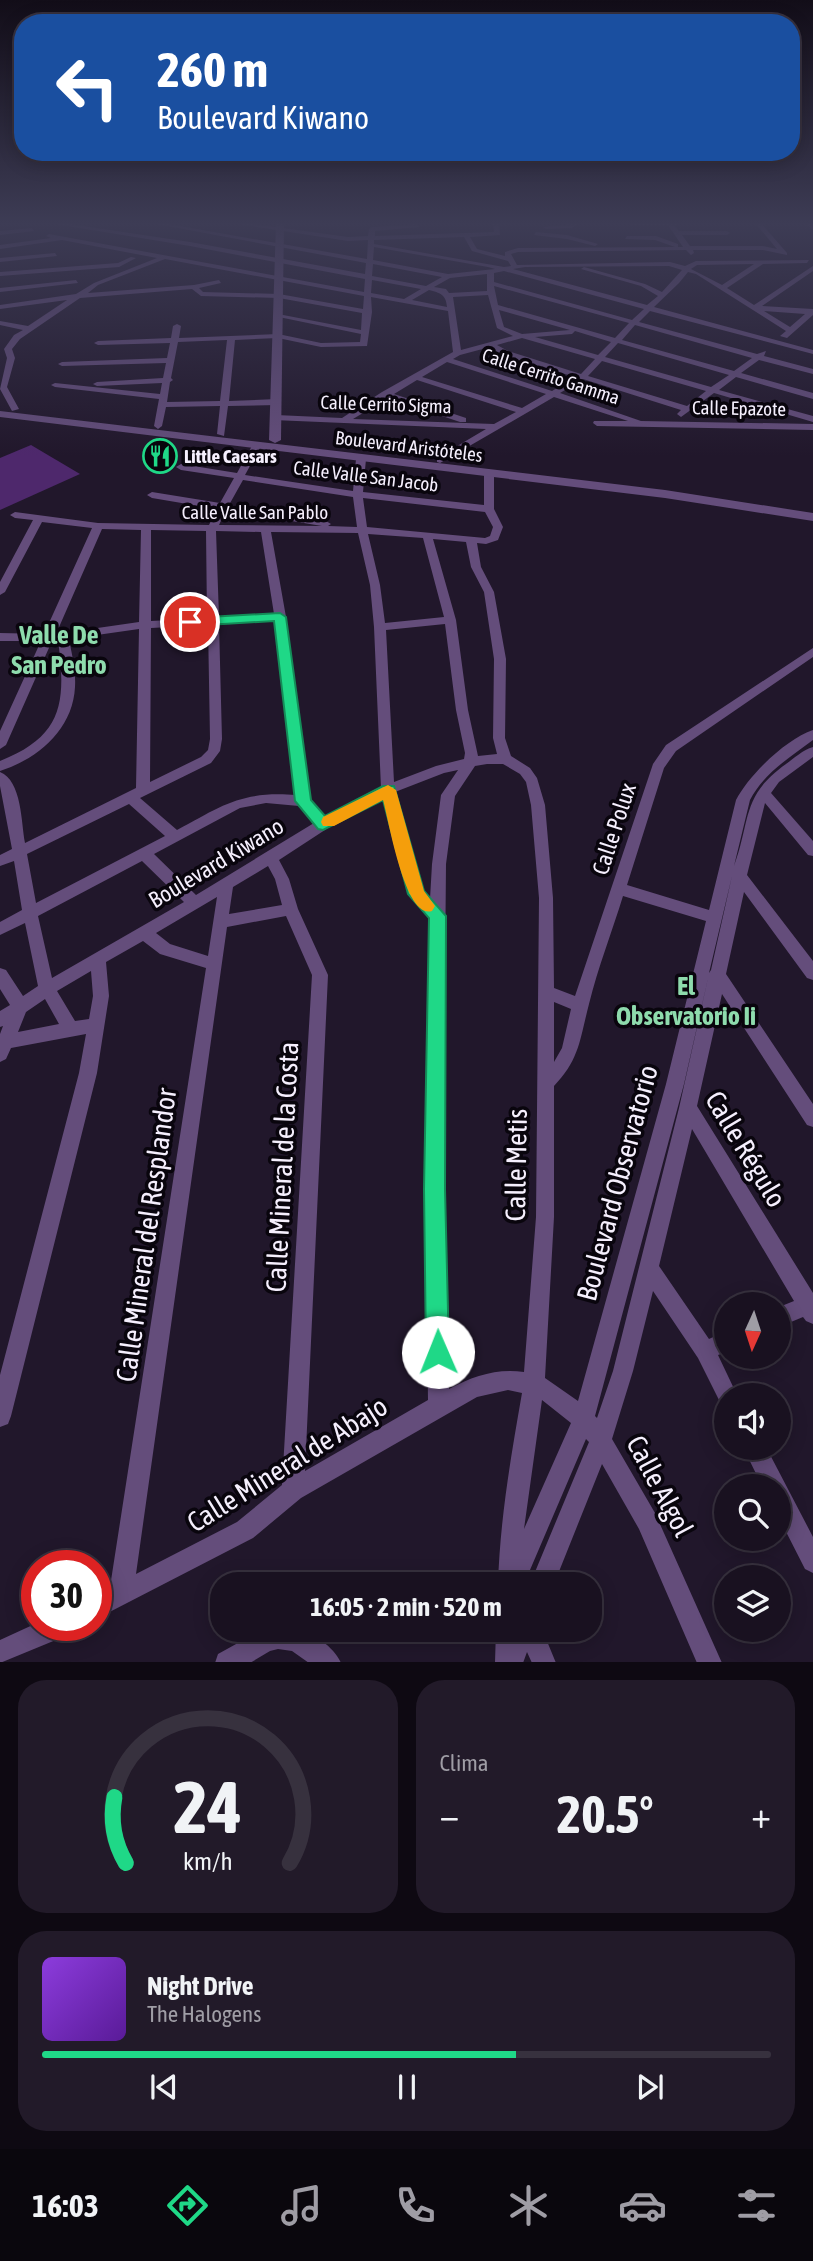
<!DOCTYPE html>
<html lang="es">
<meta charset="utf-8">
<style>
:root{--surface:#191120;--page:#221a29;--text:#f1f3f6;--muted:#9f9da5;--line:#37313e;--accent:#1fd887}
body{margin:0;font-family:"Asap Condensed",sans-serif;background:var(--page);color:var(--text);height:100vh;display:flex;flex-direction:column;font-size:26px;white-space:nowrap}
*{box-sizing:border-box;margin:0}
p{font-size:23px;color:var(--muted)}
.icon{flex:none;width:38px;height:38px;fill:none;stroke:currentColor;stroke-width:2;stroke-linecap:round;stroke-linejoin:round}
.map{position:relative;height:1662px;overflow:hidden}
.sheet{display:flex;flex-direction:column;gap:18px;padding:18px;background:#0e0912;flex:1}
.sheet>*{flex:none}
.top-card{position:absolute;left:14px;top:14px;width:786px;height:147px;border-radius:28px;box-shadow:0 4px 18px #0003,0 0 0 2px var(--line);background:#1a4fa0;color:#fff;overflow:hidden}
.needle{width:46px;rotate:183deg}
.fabs{position:absolute;left:714px;top:1292px;display:grid;gap:14px}
.fabs a{display:grid;place-items:center;width:77px;height:77px;border-radius:50%;background:var(--surface);box-shadow:0 4px 18px #0003,0 0 0 2px var(--line);font-size:35px}
.speed{position:absolute;left:21px;top:1550px;display:flex;gap:14px;font-size:35px;font-weight:700;text-align:center}
.speed>*{display:grid;place-content:center;width:91px;height:91px;border-radius:50%;background:var(--surface);box-shadow:0 4px 18px #0003,0 0 0 2px var(--line);line-height:1}
.speed .limit{border:10px solid #d22;background:#fff;color:#111}
.pin{position:absolute;display:grid;place-items:center;width:60px;height:60px;color:#fff;margin:-30px;border:4px solid #fff;border-radius:50%;box-shadow:0 2px 7px #0007}
.me{position:absolute;width:77px;margin:-38px;rotate:359deg;stroke-linejoin:round;filter:drop-shadow(0 0 5px #0008)}
.turn{display:flex;align-items:center;gap:24px;height:147px;padding:0 28px;font-size:32px}
.turn .icon{width:91px;height:91px;stroke-width:2.5}
.turn b{display:block;font-size:49px;line-height:60px}
.big{font-size:52px;font-weight:700;line-height:1.1}
.sheet .tile{flex:1;display:flex;flex-direction:column;justify-content:center;gap:10px;min-width:0;padding:0 24px;border-radius:28px;background:var(--page)}
.sheet .dial{align-items:center;gap:0}
.dial svg{height:182px;overflow:visible;fill:none;stroke:var(--line);stroke-width:7;stroke-linecap:round;text-anchor:middle}
.dial text{fill:var(--text);stroke:none}
.song{display:flex;align-items:center;gap:21px}
.cover{width:84px;height:84px;border-radius:10px;background:linear-gradient(135deg,hsl(270 70% 55%),hsl(270 70% 35%))}
.played{height:7px;border-radius:4px;background:linear-gradient(90deg,var(--accent) 65%,var(--line) 65%)}
.keys{display:flex;justify-content:space-around;direction:ltr}
.heat{display:flex;justify-content:space-between;align-items:center;font-size:38px;direction:ltr}
.sheet .tiles{flex:1;display:grid;gap:18px;grid-template-columns:1fr 1fr}
.tile:last-child{grid-column:span 2}
.trip{position:absolute;left:210px;top:1572px;width:392px;height:70px;border-radius:28px;background:var(--surface);box-shadow:0 4px 18px #0003,0 0 0 2px var(--line);font-weight:700;line-height:70px;text-align:center}
.tabs{display:flex;height:112px;justify-content:space-around;align-items:center;background:#0a070d;color:var(--muted)}
.tabs .icon{width:49px;height:49px}
.tabs .current{color:var(--accent)}
.tabs b{font-size:32px;color:var(--text)}
.map>svg:first-child{display:block}
.building{fill:#4e286c}
.lines{fill:none;stroke-linecap:round;stroke-linejoin:round}
.minor{fill:#644d7b;fill-rule:evenodd}
.tertiary{fill:#644d7b;fill-rule:evenodd}
.route{fill:#1fd887;stroke:#148c58;stroke-width:2}
.slow{fill:#f59e0b}
.labels{text-anchor:middle;stroke-width:7;stroke-linejoin:round;paint-order:stroke}
.far-street-label{font-size:19px;fill:#f5effd;stroke:#09050d}
.far-poi-label{font-size:19px;font-weight:bold;fill:#f5effd;stroke:#09050d;text-anchor:start}
.street-label{font-size:23px;fill:#f5effd;stroke:#09050d}
.quarter-label{font-size:26px;font-weight:bold;fill:#8edbad;stroke:#09050d}
.near-street-label{font-size:28px;fill:#f5effd;stroke:#09050d}
</style>
<div class="map">
<svg width="813" height="1663" viewBox="0 0 813 1663">
<rect width="100%" height="100%" fill="#21172b"/>
<polygon class="building" points="31,445 80,474 0,510 0,458"/>
<g class="lines">
<g class="minor">
<path d="M49,223h14l127,19 175,32 1,-11 -215,-40h12l204,36 1,-19 -20,1 -117,-18h15l102,14 20,-1 1,-7 3,-2 45,-3 2,3 -44,4v5l119,-4 -1,-9h6l1,12 -30,2 7,12 28,7v-4l13,-4 157,-1 -20,-7 -30,-1 2,-3h29l22,8v3h5l-15,-22h-36l-3,-2h61l-16,2 5,6h48l3,2 -3,2h-45l8,11h73l14,3 -22,-26h6l26,30v2l-24,-5h-70l1,3 -3,2 -5,-5 -168,2 -7,2 6,11 153,-3 15,4 11,-5 113,-1 -2,3 -44,1 -36,24 27,17 59,-39v5l-51,35 51,3v6l-26,23 -7,-2 6,-5 -90,-57 -8,-2 -9,11 -25,24 159,43v4l-163,-43 -11,11 118,32 9,-3 -2,5 49,13v5l-54,-14 -18,13 72,20v6l-77,-22 -17,13 94,26v6l-99,-29 -33,24 -4,-3 4,-4 -98,-31 -23,14 81,28 172,3v6l-216,-4 -4,-3 1,-2h34l-74,-24 -114,66 -3,-1v-4l49,-29 -213,-9v-4l3,-1 66,3 40,-26 71,-40 -5,-41 -77,-14 1,15 -5,34 -46,1 -43,-9 -43,2 -6,61 48,-2 4,3 -4,3 -49,1 -4,30 -7,-2 3,-28 -54,1 -4,19 -4,3 -4,-3 5,-27 -104,-12 -4,-2 4,-2 105,11 2,-11 -65,3 -4,-2 4,-2 66,-4 3,-15 -104,3 -4,-2 4,-2 105,-4 3,-15 -72,2 -4,-2 4,-2 73,-3 2,-12 4,-2 4,2 -2,12 99,-4 43,9 39,-1 1,-8 -87,-18 4,-2 83,16 1,-17 -83,-15 -78,-2 -9,-7 -112,9 -60,41 -8,10 3,9 -8,29 12,22 -7,2 -12,-22 7,-31 -3,-9 10,-14 9,-5 -23,-5v-4l28,5 39,-26 -67,9v-4l76,-11 18,-11 63,-25 -95,-18 -62,9v-4l51,-7 -5,-2 3,-2 315,58 1,-13 -175,-33zM464,237l8,14 36,10 3,5 -7,1 -130,-23v-4zM374,247l114,20 7,2 -47,5 -75,-14zM165,259l199,37 -1,13 -84,-15 -76,-2 -4,-4 22,-5 -2,-3 -25,5 -106,8 10,-8zM373,264l69,13 -16,9 -54,-10zM754,264l-32,21 -31,-16 6,-4zM669,266l13,4 -20,22 -17,-8 -61,-17 -3,2 60,17 17,10 -11,9 -134,-36 12,-2zM504,271l140,38 -12,11 -138,-38v-9zM487,274v17l-38,2 -3,-4 -12,-2 16,-9zM372,280l49,9 -17,10 -33,-6zM494,286l135,37 -14,15 -117,-33zM429,290c11,3 17,4 18,17l-35,-7zM488,295l9,33 16,8 -52,14 -8,-53zM499,310l71,20 -48,4 -18,-7zM764,311l41,3 -15,13zM635,325l117,33 -18,13 -112,-31zM575,331l36,11 -13,13 -63,-18 37,-3zM522,338l73,21 -14,15 -73,-23 -11,-6zM227,340l-7,61 -53,1 3,-20 3,-2 -2,-2 7,-36zM618,343l111,32 -18,12 -106,-30zM490,347l12,8 73,22 -23,14 -99,-32 7,-4zM602,361l104,30 -19,15 -99,-30zM447,362l99,32 -24,14 -100,-31zM417,380l99,32 -22,12 -141,-5 35,-21 72,24h6v-4l-72,-24z"/>
<polygon points="579,223 572,228 546,229 543,227"/>
<polygon points="32,228 34,231 0,235 0,231"/>
<polygon points="536,232 567,235 598,244 595,246 567,239 534,235"/>
<polygon points="55,253 57,256 0,262 0,258"/>
<polygon points="131,257 136,258 119,267 0,276 0,272 118,263"/>
<polygon points="76,280 78,283 0,292 0,288"/>
<path d="M253,444l8,2 -16,29 108,16 3,-32 5,-3 5,3 -3,33 121,13v-32l5,-3 5,3v36l9,18 -5,13 -12,4 -9,-1 4,24 13,25 12,67 -1,79 6,18 19,12 7,10 8,27 8,93 1,90 21,8 78,-232 13,-19 147,-97v9l-137,94 -12,17 -37,117 82,25 27,-110c13,-25 50,-61 77,-70v10c-24,18 -49,33 -63,60l-16,66c17,-46 7,-70 52,-102 8,-6 17,-14 27,-17v10l-34,25 -8,11 42,48v15l-5,-1 -43,-52 -18,72 66,86v19l-6,-2 -63,-86 -18,82 87,130v23l-6,-2 -85,-131 -25,112 116,187v31l-7,-3 -3,-4 -24,10v-20l15,-6 -102,-172 -33,137 50,73 17,-8v21l-8,3 19,40h-11v10l-6,-3 -22,-44 -45,-67 -20,80 -21,68 43,74 67,150h-25l-58,-134 -37,-65 -48,120h-24l59,-142 -3,-3 -62,145h-26c2,-65 13,-128 24,-191l-14,-3 -31,7 -176,101 -48,40 -157,81v-25l14,-7 96,-619 -46,-14 -17,-13 -37,21 3,34 -12,77 -86,343 -3,8 -8,3v-52l79,-302 7,-39 -75,14 -5,11 -6,3v-28l3,-8 -3,1v-16l10,-6 -10,-16v-21l6,2 17,26 15,-10 -13,-63 -25,12v-13l22,-12 -8,-49 -14,5v-11l12,-6 -12,-63v-14c22,9 21,50 25,71l111,-55 3,-159 -70,10c3,16 7,32 6,48 -2,42 -37,72 -75,84v-10c64,-25 66,-60 58,-121l-6,1 -46,104 -6,4v-18l41,-90h-41v-8l44,1 48,-106 -50,-6 -37,70 -5,3v-13l33,-62 -18,-2 -5,-3 5,-3 83,11 111,2 8,-16 -65,-11 -5,-3 5,-3 68,11 14,-25 -53,-8 -5,-3 5,-3 56,9zM243,480l110,17 4,30 -29,-1 3,-2 -5,-3 -97,-16zM363,498l122,14 8,15 -3,9 -5,2 -118,-11zM226,510l96,16 -103,-1zM102,529l39,1 -2,92 -83,12zM151,530l55,1 1,87 -56,3zM216,531l45,1 13,82 -55,3zM271,532l87,1 12,52 4,42 7,161 -56,29 -15,-17 -24,-183zM368,534l55,4 21,79 -59,6 -5,-38zM433,539l33,3 5,25 13,25 10,67 -1,79 4,16 -19,2 -10,-46 -12,-90zM275,621l21,174c-55,-4 -73,10 -119,35l-37,-32 71,-35 9,-12 2,-12 -3,-115zM445,624l11,86 9,43 -1,6 -28,7 -42,16 -8,-152zM208,625l2,114 -2,11 -7,7 -51,25 1,-154zM487,764h16l17,10 6,8 5,23 8,93 -3,319 -12,155c-27,-4 -51,4 -75,17l-6,-200 3,-325 9,-68 20,-30zM458,770l-17,25 -9,69 -2,35 -7,-8 -28,-99 49,-19zM383,798l26,96 20,24 -4,271 3,211 -123,71 23,-496 -30,-66 -9,-30 -10,-19 49,-32zM266,803l33,3 15,17 -118,72 -42,-41 86,-46zM129,804l36,32 -129,67 -9,-49zM142,861l42,41 -132,76 -14,-62zM268,866l7,13 7,26 -53,9 4,-27zM732,876l-21,94 -2,3zM623,896l83,25 -40,163 -88,317 -33,-23 9,-161v-131c26,-27 26,-48 35,-82 9,-37 23,-72 34,-108zM217,897l-9,59 -38,-12 -14,-11zM286,916l26,59 -30,510 -45,37 -101,52 91,-647zM91,971l2,25 -4,23 -14,2 -18,-30zM709,974l-30,134 -66,263 -16,47 -2,-2 89,-332zM45,999l14,25 -41,8 8,-20zM554,1002l17,7 -9,39 -8,14zM542,1400l29,23 -47,106z"/>
<polygon points="743,1447 766,1447 813,1537 813,1573 805,1569 779,1518 779,1486 762,1486"/>
<polygon points="37,1623 37,1626 71,1626 68,1635 0,1663 0,1640"/>
<path d="M263,1629c11,0 24,-2 34,0 16,3 38,19 44,34h-32l-17,-12 -14,-2 -8,2 -20,12h-35l3,-9z"/>
<polygon points="496,1629 542,1629 556,1663 532,1663 527,1652 523,1663 495,1663"/>
</g>
<g class="tertiary">
<polygon points="276,223 284,223 281,440 275,443 269,440"/>
<polygon points="805,223 813,223 813,230"/>
<polygon points="0,411 665,490 813,513 813,521 665,498 0,417"/>
</g>
</g>
<linearGradient id="sky" x2="0" y2="1"><stop stop-color="#120d18"/><stop offset="0.49" stop-color="#3d3c55"/><stop offset="1" stop-color="#3d3c55" stop-opacity="0"/></linearGradient>
<rect width="813" height="456" fill="url(#sky)"/>
<polygon class="route" points="280,613 286,617 311,800 325,816 383,786 394,786 424,891 446,916 445,1189 449,1352 446,1360 438,1363 429,1360 426,1352 424,1189 429,918 408,894 383,800 323,830 318,829 295,801 274,621 190,626 183,622 190,618"/>
<path class="slow" d="M388,785l8,5 28,101 11,15 -3,5c-27,9 -43,-90 -49,-111l-49,26h-11l-2,-4 2,-5z"/>
<defs>
<g id="restaurant-ring" transform="scale(1.75)"><circle r="9.5" fill="#09050d" stroke="#1fd887" stroke-width="1.5"/><path d="M-5-6h1v4h1v-4h1v4h1v-4h1v5L-1.5 .5V6h-2V.5L-5-1ZM5-6V6H3V1.5H1.5Q1.5-4 5-6Z" fill="#1fd887"/></g>
</defs>
<g fill-rule="evenodd">
<use href="#restaurant-ring" x="160" y="456"/>
</g>
<g class="labels">
<g class="far-street-label">
<text transform="translate(551 376) rotate(18)" y="7">Calle Cerrito Gamma</text>
<text transform="translate(386 404) rotate(2)" y="7">Calle Cerrito Sigma</text>
<text transform="translate(739 408) rotate(1)" y="7">Calle Epazote</text>
<text transform="translate(409 446) rotate(7)" y="7">Boulevard Aristóteles</text>
<text transform="translate(366 476) rotate(7)" y="7">Calle Valle San Jacob</text>
<text x="255" y="519">Calle Valle San Pablo</text>
</g>
<g class="far-poi-label">
<text x="184" y="463">Little Caesars</text>
</g>
<g class="street-label">
<text transform="translate(614 829) rotate(-72)" y="8">Calle Polux</text>
<text transform="translate(216 863) rotate(-31)" y="8">Boulevard Kiwano</text>
</g>
<g class="quarter-label">
<text x="59" y="644">Valle De<tspan x="59" dy="30">San Pedro</tspan></text>
<text x="686" y="995">El<tspan x="686" dy="30">Observatorio Ii</tspan></text>
</g>
<g class="near-street-label">
<text transform="translate(746 1149) rotate(59)" y="10">Calle Régulo</text>
<text transform="translate(516 1165) rotate(-89)" y="10">Calle Metis</text>
<text transform="translate(282 1167) rotate(-87)" y="10">Calle Mineral de la Costa</text>
<text transform="translate(617 1183) rotate(-75)" y="10">Boulevard Observatorio</text>
<text transform="translate(146 1235) rotate(-82)" y="10">Calle Mineral del Resplandor</text>
<text transform="translate(287 1464) rotate(-32)" y="10">Calle Mineral de Abajo</text>
<text transform="translate(660 1486) rotate(62)" y="10">Calle Algol</text>
</g>
</g>
</svg>
<div class="fabs">
<a><svg class="needle" viewBox="-14 -14 28 28"><path d="M0-13l5 13h-10z" fill="#e53935"/><path d="M0 13l5-13h-10z" fill="#9f9da5"/></svg></a>
<a><svg class="icon" aria-label="sound" viewBox="0 0 24 24"><path d="M4 9h4l5-4v14l-5-4H4zM17 9q2 3 0 6"/></svg></a>
<a><svg class="icon" aria-label="search" viewBox="0 0 24 24"><circle cx="10" cy="10" r="6"/><path d="M15 15l6 6"/></svg></a>
<a><svg class="icon" aria-label="layers" viewBox="0 0 24 24"><path d="M12 4l9 5-9 5-9-5zM3 14l9 5 9-5"/></svg></a>
</div>
<div class="speed"><div class="limit">30</div></div>
<div class="pin" style="left:190px;top:622px;background:#d93025"><svg class="icon" aria-label="arrive" viewBox="0 0 24 24"><path d="M6 21V4h12l-3 4 3 4H6"/></svg></div>
<svg class="me" style="left:438px;top:1352px" viewBox="-20 -20 40 40"><circle r="19" fill="#fff"/><path d="M0-13L10 11 0 6-10 11z" fill="#1fd887"/></svg>
<div class="trip">16:05 · 2 min · 520 m</div>
<div class="top-card">
<div class="turn"><svg class="icon" aria-label="left" viewBox="0 0 24 24"><path d="M17 20v-9H6M10 6l-5 5 5 5"/></svg><div><b>260 m</b>Boulevard Kiwano</div></div>
</div>
</div>
<section class="sheet">
<div class="tiles">
<div class="tile dial"><svg viewBox="0 0 100 80">
<path d="M14 69A42 42 0 1 1 86 69"/>
<path d="M14 69A42 42 0 0 1 9 40" stroke="#1fd887"/>
<text x="50" y="56" font-size="32" font-weight="700">24</text>
<text x="50" y="72" font-size="11">km/h</text>
</svg></div>
<div class="tile"><p>Clima</p>
<div class="heat"><a>−</a><b class="big">20.5°</b><a>+</a></div>
</div>
<div class="tile">
<div class="song"><i class="cover"></i><div><b>Night Drive</b><p>The Halogens</p></div></div>
<div class="played"></div>
<div class="keys"><svg class="icon" aria-label="previous" viewBox="0 0 24 24"><path d="M18 5L8 12l10 7zM5 5v14"/></svg><svg class="icon" aria-label="pause" viewBox="0 0 24 24"><path d="M8 5v14M16 5v14"/></svg><svg class="icon" aria-label="next" viewBox="0 0 24 24"><path d="M6 5l10 7-10 7zM19 5v14"/></svg></div>
</div>
</div>
</section>
<nav class="tabs">
<b>16:03</b>
<svg class="icon current" aria-label="directions" viewBox="0 0 24 24"><path d="M12 3l9 9-9 9-9-9zM9 14v-3h6M13 9l2 2-2 2"/></svg>
<svg class="icon" aria-label="music" viewBox="0 0 24 24"><path d="M9 18V5l10-2v13"/><circle cx="6" cy="18" r="3"/><circle cx="16" cy="16" r="3"/></svg>
<svg class="icon" aria-label="phone" viewBox="0 0 24 24"><path d="M5 4h4l2 5-3 2q2 4 5 5l2-3 5 2v4C11 20 4 13 5 4z"/></svg>
<svg class="icon" aria-label="climate" viewBox="0 0 24 24"><path d="M12 3v18M4 7l16 10M4 17L20 7"/></svg>
<svg class="icon" aria-label="car" viewBox="0 0 24 24"><path d="M5 17H2v-5l4-1 3-4h7l3 4 3 1v5h-3M9 17h6M6 11h13"/><circle cx="7" cy="17" r="2"/><circle cx="17" cy="17" r="2"/></svg>
<svg class="icon" aria-label="filters" viewBox="0 0 24 24"><path d="M4 7h16M4 17h16"/><circle cx="9" cy="7" r="2"/><circle cx="15" cy="17" r="2"/></svg>
</nav>
